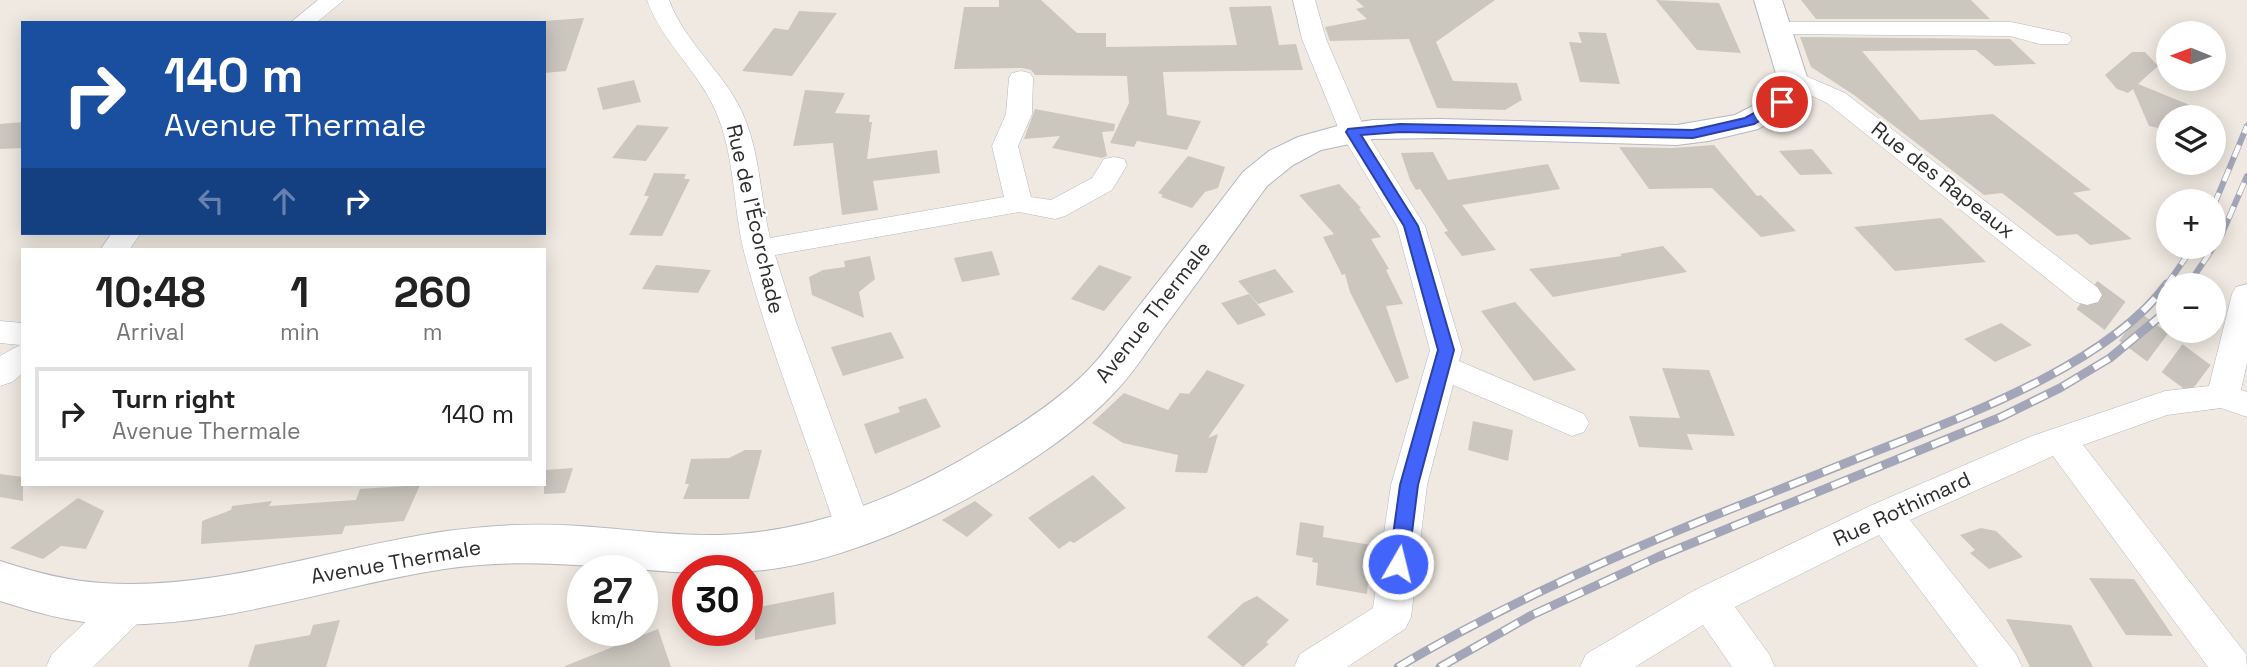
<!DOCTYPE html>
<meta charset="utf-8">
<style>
body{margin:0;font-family:"Space Grotesk",sans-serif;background:#f2f2f2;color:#222;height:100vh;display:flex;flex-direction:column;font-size:26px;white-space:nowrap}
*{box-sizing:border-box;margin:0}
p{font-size:23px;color:#767676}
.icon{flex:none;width:38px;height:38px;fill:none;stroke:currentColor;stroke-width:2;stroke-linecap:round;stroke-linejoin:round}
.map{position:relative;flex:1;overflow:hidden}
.sheet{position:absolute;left:21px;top:248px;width:525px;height:238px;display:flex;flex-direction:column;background:#fff;border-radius:0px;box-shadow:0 4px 18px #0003}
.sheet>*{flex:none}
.hud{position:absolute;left:21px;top:21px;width:525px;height:214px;border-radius:0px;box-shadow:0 4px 18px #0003;background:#1a4fa0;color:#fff;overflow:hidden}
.needle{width:46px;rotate:271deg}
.buttons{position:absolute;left:2156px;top:21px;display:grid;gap:14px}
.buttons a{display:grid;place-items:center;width:70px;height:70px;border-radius:50%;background:#fff;box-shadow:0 4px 18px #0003;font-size:35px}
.speed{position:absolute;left:567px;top:555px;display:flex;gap:14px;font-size:35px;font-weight:700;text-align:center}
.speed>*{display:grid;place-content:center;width:91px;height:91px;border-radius:50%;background:#fff;box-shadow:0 4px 18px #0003;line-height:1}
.speed small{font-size:18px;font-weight:400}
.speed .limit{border:10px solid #d22;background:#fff;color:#111}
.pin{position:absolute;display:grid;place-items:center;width:60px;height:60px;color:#fff;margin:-30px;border:4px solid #fff;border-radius:50%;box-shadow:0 2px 7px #0007}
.me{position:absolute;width:77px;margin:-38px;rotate:8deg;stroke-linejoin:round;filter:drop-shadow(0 0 5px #0008)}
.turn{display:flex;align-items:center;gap:24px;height:147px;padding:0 28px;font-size:32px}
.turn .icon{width:91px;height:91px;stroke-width:2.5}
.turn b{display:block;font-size:49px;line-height:60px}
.lanes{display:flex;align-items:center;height:66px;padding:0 28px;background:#0003;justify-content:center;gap:35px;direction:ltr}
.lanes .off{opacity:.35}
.eta{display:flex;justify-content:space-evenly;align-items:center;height:119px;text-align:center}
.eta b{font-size:42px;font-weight:600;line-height:49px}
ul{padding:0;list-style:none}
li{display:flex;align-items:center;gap:21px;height:94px;margin:0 14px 10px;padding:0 14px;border:4px solid #e0e0e0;border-radius:0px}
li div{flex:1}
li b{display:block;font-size:26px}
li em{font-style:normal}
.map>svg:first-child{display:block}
.building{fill:#cbc7bf}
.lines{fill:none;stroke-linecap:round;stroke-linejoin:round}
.street-tunnel{stroke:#c8c4bd;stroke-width:35;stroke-dasharray:35 18;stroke-linecap:butt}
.street-casing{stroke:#b4b7c1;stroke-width:1}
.secondary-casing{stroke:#b4b7c1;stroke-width:2}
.street{fill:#fff;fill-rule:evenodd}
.secondary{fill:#fff;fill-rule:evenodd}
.rail-far1-casing{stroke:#a3a6b8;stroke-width:6}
.rail-casing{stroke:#a3a6b8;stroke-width:9}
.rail-far1{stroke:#fff;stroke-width:4.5;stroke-dasharray:13;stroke-linecap:butt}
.rail{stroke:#fff;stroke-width:6;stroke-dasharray:18;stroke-linecap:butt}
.route{fill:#4264fb;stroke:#2b41a3;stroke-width:2}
.labels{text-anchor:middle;stroke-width:5;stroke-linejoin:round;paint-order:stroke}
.street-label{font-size:21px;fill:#2e2e2e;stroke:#fff}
</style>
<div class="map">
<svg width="2247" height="667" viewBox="0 0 2247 667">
<rect width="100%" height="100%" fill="#efe9e1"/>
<g class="building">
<polygon points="999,0 1041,0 1077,33 1106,33 1106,47 1237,45 1229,7 1271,6 1279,45 1296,44 1303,70 1163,72 1167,115 1201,121 1187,150 1137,141 1134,147 1110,143 1129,103 1127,76 1035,75 1031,70 1022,68 954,69 964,7 999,7"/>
<polygon points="1356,0 1495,0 1436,42 1453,81 1517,83 1522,100 1505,110 1437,108 1409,39 1330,41 1325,27 1367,19 1356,9 1364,7"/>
<polygon points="1656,0 1719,3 1741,53 1697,50"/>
<polygon points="1801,0 1971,0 1990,19 1816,19"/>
<polygon points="799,11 837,13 792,76 742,71 774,28 788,30"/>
<polygon points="584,18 566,71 544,73 544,21"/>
<polygon points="1578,32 1606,33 1620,84 1580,82 1569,42 1582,43"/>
<polygon points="1800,37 2010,39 2036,64 1995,66 1976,50 1862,51 1920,120 1993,114 2091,190 2073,193 2132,239 2090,245 2077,234 2057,236 2002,193 1984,195 1854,95 1811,67"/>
<polygon points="2132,52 2145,52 2158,66 2138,84 2219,117 2168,117 2168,130 2149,126 2133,89 2128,93 2117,89 2105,75"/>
<polygon points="634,80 641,102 603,110 597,88"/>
<polygon points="805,90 845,93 835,113 870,115 869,122 872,122 867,159 937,150 940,173 873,181 878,210 842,215 833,143 793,146"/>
<polygon points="1035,109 1115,124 1114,131 1102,132 1107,156 1102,158 1052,148 1060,136 1024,139"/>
<polygon points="23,122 23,148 0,149 0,124"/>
<polygon points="637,125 669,127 646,161 612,158"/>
<polygon points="1714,145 1757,196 1761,195 1796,231 1761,237 1712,188 1649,189 1619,147 1672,148"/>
<polygon points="1812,149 1833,174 1800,175 1779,151"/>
<polygon points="1433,152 1448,180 1548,164 1560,189 1462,205 1496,250 1462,256 1444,232 1448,231 1420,189 1416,190 1410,180 1401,153"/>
<polygon points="1188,156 1225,167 1218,188 1205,192 1192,208 1161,197 1163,195 1158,193"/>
<polygon points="654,173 686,174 684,179 690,179 662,236 629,235 649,196 644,196"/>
<polygon points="1339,184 1361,208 1359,209 1381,237 1371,239 1389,269 1386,270 1403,304 1386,306 1409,378 1396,383 1350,292 1345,274 1342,275 1323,237 1334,234 1299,195"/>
<polygon points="1941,218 1986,262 1895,271 1854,227"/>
<polygon points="1663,246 1687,272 1553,297 1529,269 1622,256 1620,254"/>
<polygon points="992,251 1000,275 962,282 954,258"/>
<polygon points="870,256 875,279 859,292 864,318 812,295 809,277 823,270 845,267 844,261"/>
<polygon points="656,265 711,270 698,293 642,289"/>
<polygon points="1099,265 1132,277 1104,311 1071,299"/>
<polygon points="1275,269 1294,292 1258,304 1238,281"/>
<polygon points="1249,294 1266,315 1238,325 1221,303"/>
<polygon points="1515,302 1576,370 1534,381 1481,311"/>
<polygon points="2001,323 2032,345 1995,362 1964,339"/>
<polygon points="891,332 904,358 843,376 831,347"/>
<polygon points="1662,368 1709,370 1735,436 1687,434 1693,450 1639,447 1629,416 1680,418"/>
<polygon points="1207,370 1245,385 1208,438 1218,434 1207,473 1175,472 1178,455 1123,443 1092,423 1124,393 1168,410 1180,393 1189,394"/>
<polygon points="926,398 941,427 875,454 864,424 900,412 898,407"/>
<polygon points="1473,421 1513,430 1508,461 1468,450"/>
<polygon points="745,450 762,450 749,499 683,499 689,484 685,484 691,459 729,458"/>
<polygon points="573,468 565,493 544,494 544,470"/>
<polygon points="0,474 23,477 23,501 0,497"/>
<polygon points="1093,475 1126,508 1074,543 1070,541 1059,549 1028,518"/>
<polygon points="420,485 404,521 345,526 342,534 201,544 202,521 231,510 232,506 272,501 269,506 356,500 360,489"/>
<polygon points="78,498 104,511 86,549 61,546 43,559 10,548"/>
<polygon points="975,501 993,515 967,537 942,520"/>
<polygon points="1300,522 1324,526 1323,537 1371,545 1367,594 1316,585 1318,563 1312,562 1313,558 1296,555"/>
<polygon points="1981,528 1996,531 2023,557 1989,569 1970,553 1975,550 1960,535"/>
<polygon points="2089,578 2134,579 2173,636 2126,635"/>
<polygon points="834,592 836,624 755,640 754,608"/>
<polygon points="1257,596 1289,620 1266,642 1269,644 1243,667 1207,637 1243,603"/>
<polygon points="2006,619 2071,625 2093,667 2030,667"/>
<polygon points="340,620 326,667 248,667 255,645 310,635 313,625"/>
<polygon points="658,629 671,667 565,667 565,666"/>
</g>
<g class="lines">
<polyline class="street-tunnel" points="2087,295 2223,396"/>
<g class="street-casing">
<g id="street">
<polygon points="318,0 344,0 316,23 290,23"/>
<path d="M647 0H669C685 43 723 71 742 112 760 151 760 196 770 238L1004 197 992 146 1006 114 1009 78 1012 73 1021 71 1030 73 1033 78 1032 114 1018 146 1031 197 1051 200 1092 178 1104 159 1114 157 1124 159 1127 165 1112 190 1065 216 1055 219 1019 212 775 255 796 322 872 530 867 541 854 545 841 541 836 530C806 437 769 347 744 252 733 207 735 156 716 112 699 71 662 43 647 0Z"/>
<polygon points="1293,0 1315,0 1326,39 1366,132 1425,226 1462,350 1459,361 1584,414 1589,423 1584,432 1572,436 1453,385 1427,485 1411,617 1405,629 1347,667 1294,667 1300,654 1373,608 1391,485 1430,350 1397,226 1340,132 1302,39"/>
<polygon points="1776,22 2011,22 2068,34 2072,39 2068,44 2040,44 2010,36 1768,34 1764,29 1768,24"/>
<polygon points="1792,70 1845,93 2098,288 2102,295 2098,302 2087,305 2076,302 1827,103 1783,82 1780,77 1783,72"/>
<polygon points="112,233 141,233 129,250 100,250"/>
<polygon points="2247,284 2247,363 2241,390 2247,392 2247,417 2221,408 2167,415 2083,445 2246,654 2247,667 2208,667 2053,456 1910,520 2016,654 2022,667 1978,667 1879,535 1735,607 1769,654 1775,667 1732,667 1703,625 1635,667 1580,667 1586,654 1695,590 1872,505 2032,436 2165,391 2209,386 2232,294 2236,287"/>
<polygon points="0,321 23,323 23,373 12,382 0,386 0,356 20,345 0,343"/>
<polygon points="133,585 147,590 152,602 147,614 93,667 46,667 52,654 119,590"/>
</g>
</g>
<g class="secondary-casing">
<path id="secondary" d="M1754 0H1782L1807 77 1804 92 1789 111 1758 129 1708 141 1677 145 1440 138 1373 139 1321 150 1293 165 1267 186C1233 233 1200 279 1165 326 1148 349 1133 374 1113 394 1038 473 860 566 750 571 725 571 697 573 674 572 596 567 522 557 444 569 332 586 220 629 105 624 68 622 35 612 0 601V561C34 572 67 581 102 583 218 591 333 547 447 531 491 525 535 523 579 526 626 529 672 536 719 535 819 532 909 493 993 441 1026 421 1061 398 1088 370 1106 352 1120 330 1136 310 1172 264 1208 218 1243 172L1269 151 1298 137 1341 125 1373 120 1440 119 1677 125 1735 115 1768 98 1773 91 1777 77Z"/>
</g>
<use href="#street" class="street"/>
<use href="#secondary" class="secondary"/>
<g class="rail-far1-casing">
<g id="rail-far1">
<polyline points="2214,205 2247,126"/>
<polyline points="2188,285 2221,236 2247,176"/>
<polyline points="2166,286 2193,247"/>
</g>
</g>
<g class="rail-casing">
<g id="rail">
<path d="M1398 667C1496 609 1598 563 1703 520 1759 498 1815 475 1871 453 1962 417 2107 365 2167 284"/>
<polyline points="1440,667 1532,615 1658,557 2001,417 2060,388 2110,358 2168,310"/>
</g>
</g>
<use href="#rail-far1" class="rail-far1"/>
<use href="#rail" class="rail"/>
</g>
<polygon class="route" points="1782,98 1788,102 1786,105 1754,124 1693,138 1400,132 1361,135 1418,226 1454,350 1418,485 1408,564 1405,570 1398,572 1392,570 1389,564 1400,485 1438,350 1404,226 1346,132 1348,129 1400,124 1693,130 1745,118"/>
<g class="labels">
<g class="street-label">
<text transform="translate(1943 180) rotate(38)" y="7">Rue des Rapeaux</text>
<text transform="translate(755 219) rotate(77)" y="7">Rue de l'Écorchade</text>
<text transform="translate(1153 312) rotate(-52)" y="7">Avenue Thermale</text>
<text transform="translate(1902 509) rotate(-25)" y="7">Rue Rothimard</text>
<text transform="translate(396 562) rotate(-10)" y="7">Avenue Thermale</text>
</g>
</g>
</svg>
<div class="buttons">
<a><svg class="needle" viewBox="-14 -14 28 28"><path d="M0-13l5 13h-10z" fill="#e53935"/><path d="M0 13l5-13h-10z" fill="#767676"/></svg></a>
<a><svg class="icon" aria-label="layers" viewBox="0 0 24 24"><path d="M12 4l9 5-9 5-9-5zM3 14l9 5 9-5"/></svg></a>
<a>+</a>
<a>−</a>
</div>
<div class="speed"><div>27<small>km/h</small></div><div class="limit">30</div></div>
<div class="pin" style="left:1782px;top:102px;background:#d93025"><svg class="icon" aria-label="arrive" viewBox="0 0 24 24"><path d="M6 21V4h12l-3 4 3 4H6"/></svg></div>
<svg class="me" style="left:1398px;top:564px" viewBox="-20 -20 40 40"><circle r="17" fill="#4264fb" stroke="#fff" stroke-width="3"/><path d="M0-11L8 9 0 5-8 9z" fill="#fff"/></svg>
<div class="hud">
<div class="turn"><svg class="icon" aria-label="right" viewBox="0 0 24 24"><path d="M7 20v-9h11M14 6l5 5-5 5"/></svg><div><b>140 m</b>Avenue Thermale</div></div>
<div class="lanes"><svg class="icon off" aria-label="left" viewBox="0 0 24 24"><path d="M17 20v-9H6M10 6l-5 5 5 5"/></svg><svg class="icon off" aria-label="ahead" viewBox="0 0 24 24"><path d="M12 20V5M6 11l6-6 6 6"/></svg><svg class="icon" aria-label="right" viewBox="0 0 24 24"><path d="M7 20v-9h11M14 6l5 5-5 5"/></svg></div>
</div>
<section class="sheet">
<div class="eta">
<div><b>10:48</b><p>Arrival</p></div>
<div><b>1</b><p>min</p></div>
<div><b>260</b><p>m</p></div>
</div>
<ul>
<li><svg class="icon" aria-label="right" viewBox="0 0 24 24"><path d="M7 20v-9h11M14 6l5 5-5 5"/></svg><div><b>Turn right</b><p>Avenue Thermale</p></div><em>140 m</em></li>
</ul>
</section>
</div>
